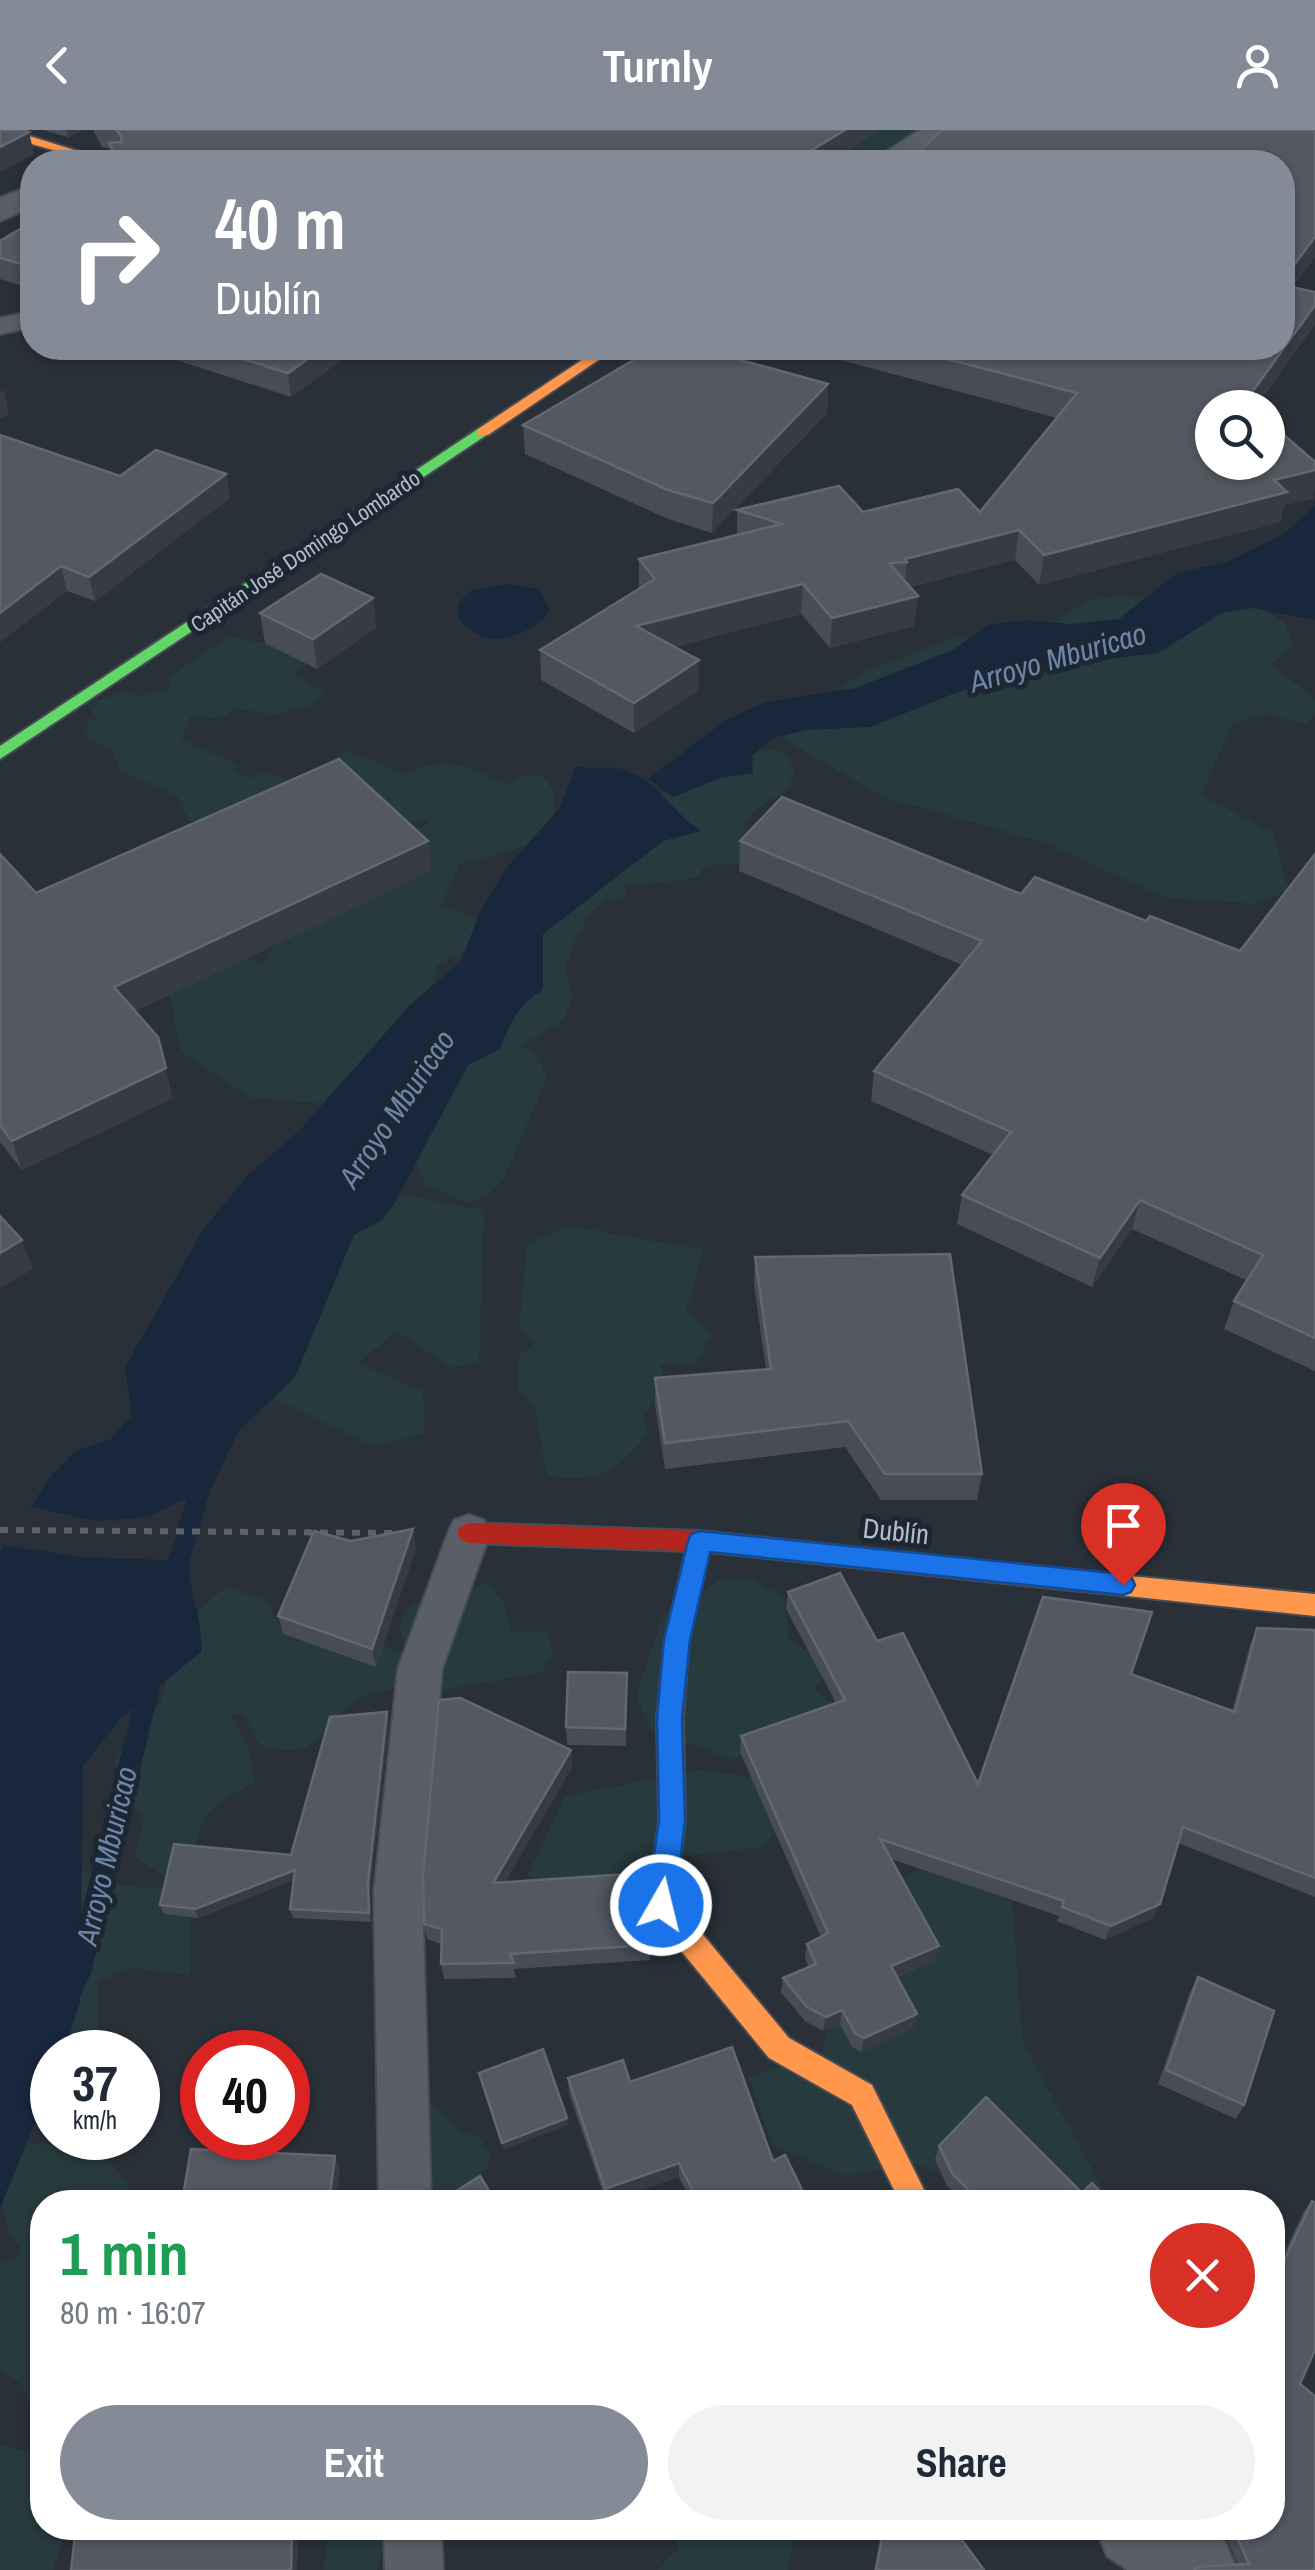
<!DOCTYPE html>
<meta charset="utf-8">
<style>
body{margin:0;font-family:"Archivo Narrow",sans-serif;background:#f2f2f3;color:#1f2937;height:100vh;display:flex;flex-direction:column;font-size:38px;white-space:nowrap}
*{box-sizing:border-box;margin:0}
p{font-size:32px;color:#747a83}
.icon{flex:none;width:55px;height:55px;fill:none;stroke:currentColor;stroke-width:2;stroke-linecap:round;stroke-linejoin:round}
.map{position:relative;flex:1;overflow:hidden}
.drawer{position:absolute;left:30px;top:2060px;width:1255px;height:350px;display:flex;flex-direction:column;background:#fff;border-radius:40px;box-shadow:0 2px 8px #0004}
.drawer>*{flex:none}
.banner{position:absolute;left:20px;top:20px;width:1275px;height:210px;border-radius:40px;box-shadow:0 2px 8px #0004;background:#848b96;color:#fff;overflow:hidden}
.buttons{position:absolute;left:1195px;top:260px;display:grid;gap:20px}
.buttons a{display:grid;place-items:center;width:90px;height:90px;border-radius:50%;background:#fff;box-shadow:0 2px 8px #0004;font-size:50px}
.speed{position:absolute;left:30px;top:1900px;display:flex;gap:20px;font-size:50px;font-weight:700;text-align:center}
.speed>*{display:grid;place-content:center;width:130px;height:130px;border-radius:50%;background:#fff;box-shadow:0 2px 8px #0004;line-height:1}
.speed small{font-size:25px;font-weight:400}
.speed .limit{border:15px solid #d22;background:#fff;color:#111}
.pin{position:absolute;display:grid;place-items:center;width:85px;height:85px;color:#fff;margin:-102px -42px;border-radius:50% 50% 50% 0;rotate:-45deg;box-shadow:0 0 10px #0007}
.pin .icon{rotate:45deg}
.me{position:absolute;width:110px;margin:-55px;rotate:8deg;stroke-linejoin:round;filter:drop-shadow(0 0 8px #0008)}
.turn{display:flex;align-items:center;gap:35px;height:210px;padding:0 30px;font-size:45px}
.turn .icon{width:130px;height:130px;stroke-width:2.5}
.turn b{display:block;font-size:70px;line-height:85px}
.round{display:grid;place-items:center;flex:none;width:105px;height:105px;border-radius:52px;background:#f2f2f3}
.headline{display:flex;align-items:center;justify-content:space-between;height:170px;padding:0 30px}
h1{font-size:60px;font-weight:700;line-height:75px;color:#1e9e55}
.cta{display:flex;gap:20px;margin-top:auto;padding:20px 30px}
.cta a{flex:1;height:115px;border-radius:60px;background:#848b96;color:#fff;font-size:40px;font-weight:700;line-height:115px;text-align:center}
.cta a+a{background:#f2f2f3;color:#1f2937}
header{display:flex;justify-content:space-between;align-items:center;height:130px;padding:0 30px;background:#848b96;color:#fff;font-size:45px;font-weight:700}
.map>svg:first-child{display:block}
.green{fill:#273a3e}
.water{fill:#19273c}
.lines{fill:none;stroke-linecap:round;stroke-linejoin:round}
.stream{fill:#19273c;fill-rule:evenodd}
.lane-casing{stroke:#484c55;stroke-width:4}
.street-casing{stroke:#484c55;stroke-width:4}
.fast-casing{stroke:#484c55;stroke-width:4}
.slow-casing{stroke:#484c55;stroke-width:4}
.jam-casing{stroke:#484c55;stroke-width:4}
.path{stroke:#5c6268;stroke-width:6;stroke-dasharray:8 8;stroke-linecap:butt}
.lane{fill:#5a5e66;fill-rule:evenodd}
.street{fill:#5a5e66;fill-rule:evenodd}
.fast{fill:#63d668;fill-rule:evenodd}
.slow{fill:#ff974d;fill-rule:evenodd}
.jam{fill:#b3261e;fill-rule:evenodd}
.wall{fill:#474c55}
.shaded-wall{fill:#373c44}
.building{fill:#535861;stroke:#626872;stroke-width:2.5}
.route{fill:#1a73e8;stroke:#114b97;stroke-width:2.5}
.labels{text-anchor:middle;stroke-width:10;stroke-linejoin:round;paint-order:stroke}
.far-street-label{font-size:22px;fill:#b4bcc9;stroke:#1d2633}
.street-label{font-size:28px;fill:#b4bcc9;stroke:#1d2633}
.water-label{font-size:30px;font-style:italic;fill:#6d86a8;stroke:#1d2633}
</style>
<header><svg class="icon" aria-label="back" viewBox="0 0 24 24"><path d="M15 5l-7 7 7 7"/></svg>Turnly<svg class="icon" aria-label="person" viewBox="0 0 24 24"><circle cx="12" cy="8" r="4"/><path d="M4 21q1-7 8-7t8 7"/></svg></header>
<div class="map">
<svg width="1315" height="2440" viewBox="0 0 1315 2440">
<rect width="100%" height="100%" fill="#2a3038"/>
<g class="green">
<polygon points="863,0 928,0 886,30 865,23 850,32 831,31 828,24"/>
<polygon points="1230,459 1285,493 1293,517 1271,534 1315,569 1315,582 1307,594 1264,584 1232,594 1201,665 1274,703 1288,761 1255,774 1164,767 1046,713 884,667 787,611 773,591 807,579 862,543 959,506 999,512 1037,502 1088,471 1122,465 1161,473"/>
<polygon points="276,502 316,526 293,545 323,561 316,573 276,584 237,579 220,588 190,587 182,610 238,634 233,641 248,648 268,642 285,649 264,694 190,691 177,666 119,640 113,621 83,606 88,595 86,589 97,591 87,574 126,561 140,567 169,559 171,546 228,507 265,513"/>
<path d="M761 619 784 622 794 638C789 670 779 662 758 678 753 682 748 691 743 697L760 708 763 726 738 734 706 735 696 748 624 756 627 768 605 771 591 782 575 810 565 838 572 867 564 890 523 915 538 927 547 948 504 1048 489 1064 467 1073 427 1055 412 1027V951L658 665 702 648 724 629Z"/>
<path d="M347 620 403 644C445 626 471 636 509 656L522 646H542L554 661 555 683 530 715 460 734 441 775 476 789V817L438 834 419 901 339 975 249 967 182 922 167 857 237 822 263 836 280 803 406 703 428 694 426 689 405 694 326 643 323 635Z"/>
<polygon points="365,1058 484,1080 479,1231 452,1238 397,1201 358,1233 423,1262 424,1303 374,1317 275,1269 208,1277"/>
<path d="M569 1096 703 1120 686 1181 712 1204 694 1235H660L668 1255 643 1286 648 1305C615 1341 598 1355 547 1345L535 1276 518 1259 519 1225 536 1213 519 1197 527 1114Z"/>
<polygon points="720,1450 753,1450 784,1467 789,1510 829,1536 814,1560 834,1575 779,1616 727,1630 703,1618 652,1602 636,1566 662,1488"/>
<polygon points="488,1451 506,1477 511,1501 546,1502 554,1522 542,1542 438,1561 410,1527 399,1499 406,1479 427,1466 440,1477"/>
<path d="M226 1457 266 1471 285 1506 299 1511 342 1499 409 1526 405 1551C388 1565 376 1559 361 1568 316 1594 323 1636 260 1615L242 1582 231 1585 248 1617 255 1652C216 1675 198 1677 195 1727L169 1749 135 1727 144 1685 122 1668 114 1631 129 1605 161 1572 180 1496Z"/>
<polygon points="699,1640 790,1652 798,1665 765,1716 641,1732 605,1783 586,1782 527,1745 566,1666"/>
<polygon points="939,1724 1010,1742 1022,1911 1110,2072 1007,2072 914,2033 846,2046 773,2015 749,1947 822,1922 864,1775"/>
<polygon points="69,1734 116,1755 182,1761 208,1767 214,1784 190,1789 190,1845 131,1838 98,1851 99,1906 127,1922 52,1922 52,1980 0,1984"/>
<polygon points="426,1967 459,2000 480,2007 492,2029 471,2058 422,2065"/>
<path d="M48 2013C85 2021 113 2024 131 2060L126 2072H42V2292L36 2287 21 2253 0 2239V2134L20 2124V2117C0 2093 0 2063 0 2028L16 2017Z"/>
<polygon points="0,2315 42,2325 42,2398 67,2398 53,2440 0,2440"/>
<polygon points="336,2398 391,2398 377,2440 323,2440 329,2403"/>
<polygon points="670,2398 795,2398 788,2440 658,2440 679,2418"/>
</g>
<g class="water">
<polygon points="1315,376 1315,490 1252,478 1222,483 1158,523 1033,538 958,562 870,597 806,600 773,608 752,626 753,643 720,648 673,667 648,649 726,590 765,572 856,558 955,519 988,495 1026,490 1071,494 1119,489 1177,443 1227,432 1282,405"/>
<path d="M508 454 539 459 550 481C535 500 506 515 481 506 474 504 466 495 460 491L457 474 472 460Z"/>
<path d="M576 636C590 640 603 636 617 638 656 646 671 682 701 701L663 711 543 804V860C519 874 510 892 500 919L468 935 394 1074 382 1090 354 1105 295 1247 238 1302 213 1355 148 1387 95 1391 31 1377 49 1348 77 1320 111 1309 132 1285 125 1237 203 1100 247 1046 301 999 409 876 461 831 480 782 506 738 560 678Z"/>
<path d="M4 1415 80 1427 188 1431C190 1468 203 1485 201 1522L121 1588 83 1636 80 1872 64 1922H52V1952L0 2078V1422Z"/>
</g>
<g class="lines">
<g class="stream">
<polygon points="207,1328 214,1331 217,1337 182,1457 179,1464 171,1466 163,1464 160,1457 197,1337 200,1331"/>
<polygon points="152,1534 160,1537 163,1544 91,1843 80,1867 71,1871 62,1867 59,1859 67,1841 141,1544 144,1537"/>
</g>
<g class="lane-casing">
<g id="lane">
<polygon points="32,182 32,197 0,204 0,188"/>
<polygon points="469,1385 484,1390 490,1403 442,1539 422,1762 431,2072 379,2072 374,1762 398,1539 448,1403 454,1390"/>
<polygon points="384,2398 441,2398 443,2440 385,2440"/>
</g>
</g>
<g class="street-casing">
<g id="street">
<polygon points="920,0 956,0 912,32 877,32 881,25"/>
<polygon points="32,55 32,77 0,91 0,68"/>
<polygon points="1096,2398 1203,2398 1225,2412 1237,2440 1128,2440 1107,2426"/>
</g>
</g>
<g class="fast-casing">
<polygon id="fast" points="478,299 491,302 0,629 0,616"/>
</g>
<g class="slow-casing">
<g id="slow">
<polygon points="0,0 10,0 113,32 95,32 0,5"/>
<polygon points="600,218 616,218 488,305 478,305 478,299"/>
<polygon points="1109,1444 1315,1464 1315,1486 1109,1464 1100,1461 1097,1454 1100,1447"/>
<path d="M664 1741 673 1745 677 1754 675 1771 789 1908 872 1955 930 2072H900L852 1975 769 1928 651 1784C646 1771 649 1758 655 1745Z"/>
</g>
</g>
<g class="jam-casing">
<polygon id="jam" points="469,1393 700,1401 1109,1444 1118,1447 1121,1454 1118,1461 1109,1464 709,1422 689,1510 683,1587 685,1690 677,1754 673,1763 664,1767 655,1763 651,1754 659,1690 657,1587 665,1510 686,1421 469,1413 461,1410 457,1403 461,1396"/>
</g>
<polyline class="path" points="0,1400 393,1403"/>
<use href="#lane" class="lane"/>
<use href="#street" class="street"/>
<use href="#fast" class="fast"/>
<use href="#slow" class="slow"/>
<use href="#jam" class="jam"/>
</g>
<g class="wall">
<polygon points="43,0 82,0 68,7"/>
<polygon points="93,0 880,0 828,32 112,32 110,19 102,17"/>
<polygon points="942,0 1315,0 1315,127 1292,157 1315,162 1315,194 1255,278 1212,278 1212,332 1268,332 1268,291 1315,332 1314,368 1284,375 1280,392 1039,455 1015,430 909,457 918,466 914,496 830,518 801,484 674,517 699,530 699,560 634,603 541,550 540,520 639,459 639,429 737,405 737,380 839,356 863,382 958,359 980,382 1057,288 822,225 822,218 1282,218 1282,32 908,32"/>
<polygon points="32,92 32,159 0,149 0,111"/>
<polygon points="139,218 358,218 291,267"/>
<polygon points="828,254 827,283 712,403 668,389 525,324 523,295"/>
<polygon points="226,344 230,368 95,471 67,461 0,512 120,346"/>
<polygon points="373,468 376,498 317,539 265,513 260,483"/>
<polygon points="740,711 1021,764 1146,791 1240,821 1315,724 1315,1241 1224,1199 1234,1171 1246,1150 1132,1099 1092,1157 957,1094 962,1065 993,1025 871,971 874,941 962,835 739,741"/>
<polygon points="0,724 36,763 431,741 135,881 173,968 22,1040 0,1012"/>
<polygon points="755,1127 982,1344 977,1370 881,1370 845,1317 665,1339 655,1275 655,1248 766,1239 754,1155"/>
<polygon points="416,1418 376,1537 283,1504 278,1486"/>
<polygon points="788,1462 877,1511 978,1654 1131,1544 1232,1581 1250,1515 1257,1498 1315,1500 1315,1767 1178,1713 1153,1788 1105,1810 1057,1791 1059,1786 891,1729 935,1830 897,1847 917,1884 913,1898 861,1922 852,1917 840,1894 823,1901 805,1891 781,1862 783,1848 809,1837 805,1829 807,1814 821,1807 740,1622 741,1606 836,1573 786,1479"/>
<polygon points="627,1562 626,1616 567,1615 566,1597"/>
<polygon points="389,1591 370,1762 371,1792 293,1788 290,1779 293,1750 198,1788 164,1784 160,1775 291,1725"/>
<polygon points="571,1620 572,1637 505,1752 626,1764 649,1815 650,1830 514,1839 516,1848 444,1849 441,1834 441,1814 427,1809 424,1794"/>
<polygon points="1198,1847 1244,1975 1236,1989 1158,1954 1190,1862"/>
<polygon points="568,1948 630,1952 773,2031 808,2072 691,2072 679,2047 606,2072 569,1963"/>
<polygon points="939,2016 1082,2063 1110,2072 963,2072 947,2056 935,2030"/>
<polygon points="1312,2071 1300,2254 1315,2440 1192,2440 1195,2437 1238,2435 1227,2409 1204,2398 1272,2398 1272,2149 1304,2081"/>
<polygon points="882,2398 953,2398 984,2440 874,2440"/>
</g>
<g class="shaded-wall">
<polygon points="67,0 82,0 68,7"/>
<polygon points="845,0 880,0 828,32 792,32"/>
<polygon points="29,2 34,24 0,42 0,17"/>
<polygon points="1315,107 1315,127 1282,170 1282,151"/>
<polygon points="1315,175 1315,194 1255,278 1243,278 1245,272"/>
<polygon points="323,218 358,218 291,267 288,243"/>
<polygon points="828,254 827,283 712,403 713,373"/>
<polygon points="4,260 9,284 0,289 0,262"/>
<polygon points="1315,340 1314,368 1284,375 1280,392 1039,455 1044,425 1274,350"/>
<polygon points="226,344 230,368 95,471 89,447"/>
<polygon points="1019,400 1015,430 904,458 907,432 905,429"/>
<polygon points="61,436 67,461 0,512 0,483"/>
<polygon points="803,454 801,484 637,526 636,496"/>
<polygon points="918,466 914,496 830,518 832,488"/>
<polygon points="373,468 376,498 317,539 313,509"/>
<polygon points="699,530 699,560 634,603 634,573"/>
<polygon points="428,711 431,741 122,887 114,857"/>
<polygon points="158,907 173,968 22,1040 12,1011"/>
<polygon points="1140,1070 1132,1099 1092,1157 1100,1128"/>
<polygon points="22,1110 33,1139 0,1158 0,1123"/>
<polygon points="413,1399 416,1418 376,1537 372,1519"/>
<polygon points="387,1582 389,1591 370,1762 371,1792 369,1783 368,1753"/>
<polygon points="571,1620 572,1637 495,1769 493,1753"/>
<polygon points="295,1740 297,1749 198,1788 195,1779"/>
<polygon points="1160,1774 1153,1788 1105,1810 1111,1796"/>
<polygon points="939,1816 935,1830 888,1850 891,1836"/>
<polygon points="842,1880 840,1894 823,1901 826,1887"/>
<polygon points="917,1884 913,1898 861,1922 864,1908"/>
<polygon points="567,1988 568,1995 504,2020 502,2013"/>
<polygon points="335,2026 340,2039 336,2072 329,2072"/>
<polygon points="679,2033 679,2047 606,2072 605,2059"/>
<polygon points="292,2398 299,2398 297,2440 291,2440"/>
</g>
<g class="building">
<polygon points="0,0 22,0 29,2 0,17"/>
<polygon points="116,0 845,0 792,32 119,32 109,13 121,12 122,7"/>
<polygon points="942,0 1315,0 1315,107 1282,151 1282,32 908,32"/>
<polygon points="32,92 32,137 0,128 0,111"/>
<polygon points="1282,155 1315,162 1315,175 1245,272 1251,278 1212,278 1212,332 1268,332 1268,291 1315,332 1315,340 1274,350 1287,362 1044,425 1019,400 905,429 907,432 889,433 918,466 832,488 803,454 636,496 699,530 634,573 540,520 655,449 639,429 782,394 737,380 839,356 863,382 958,359 980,382 1077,263 905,218 1282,218"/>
<polygon points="208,218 323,218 288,243"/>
<polygon points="654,218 699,218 715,223 828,254 713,373 668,360 523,295"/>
<polygon points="0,305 120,346 156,320 226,344 89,447 61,436 0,483"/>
<polygon points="321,444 373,468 313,509 260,483"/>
<polygon points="339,629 428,711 114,857 158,907 166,938 12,1011 0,995 0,724 36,763"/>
<polygon points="782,667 1021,764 1035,747 1146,791 1150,786 1240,821 1315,724 1315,1208 1234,1171 1263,1125 1140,1070 1100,1128 962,1065 1011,1002 874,941 982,811 740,711"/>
<polygon points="0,1086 22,1110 0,1123"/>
<polygon points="950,1124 982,1344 885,1344 848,1291 665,1313 655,1248 771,1239 755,1127"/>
<polygon points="413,1399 372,1519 278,1486 314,1401 351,1411"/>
<polygon points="840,1443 877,1511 903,1503 978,1654 1043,1467 1152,1482 1131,1544 1235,1582 1257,1498 1315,1500 1315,1748 1183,1697 1160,1774 1111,1796 1062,1777 1064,1771 880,1709 939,1816 891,1836 917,1884 864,1908 855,1903 842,1880 826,1887 807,1877 783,1848 816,1834 807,1814 828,1803 741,1606 845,1570 788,1462"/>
<polygon points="568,1542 627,1543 625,1599 566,1597"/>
<polygon points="460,1568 571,1620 493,1753 626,1744 624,1761 648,1800 649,1815 510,1824 514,1833 441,1834 442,1799 424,1794 423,1746 439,1570"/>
<polygon points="387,1582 368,1753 369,1783 290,1779 295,1740 195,1779 160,1775 174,1714 291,1725 330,1587"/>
<polygon points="1198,1847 1274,1881 1244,1975 1166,1940"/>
<polygon points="732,1917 773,2031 785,2025 808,2072 698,2072 679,2033 605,2059 568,1948 623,1930 630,1952"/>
<polygon points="543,1919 567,1988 502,2013 479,1943"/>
<polygon points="986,1967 1082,2063 1092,2053 1110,2072 980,2072 952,2043 939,2016"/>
<polygon points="191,2019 335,2026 329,2072 182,2072"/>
<polygon points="480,2046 496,2072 439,2072"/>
<polygon points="1312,2071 1315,2073 1315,2220 1300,2254 1315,2266 1315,2440 1194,2440 1195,2437 1249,2434 1235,2402 1226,2398 1272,2398 1272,2157"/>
<polygon points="76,2398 292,2398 291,2440 71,2440"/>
<polygon points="884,2398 953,2398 984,2440 876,2440"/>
</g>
<polygon class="route" points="700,1401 1123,1444 1131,1447 1135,1455 1131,1462 1123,1465 710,1422 690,1510 682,1588 685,1690 675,1775 671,1784 661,1788 651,1784 647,1775 659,1690 657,1588 664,1510 688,1411 691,1404"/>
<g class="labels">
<g class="far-street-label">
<text transform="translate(305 421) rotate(-34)" y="8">Capitán José Domingo Lombardo</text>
</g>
<g class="street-label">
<text transform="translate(896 1401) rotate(6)" y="10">Dublín</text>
</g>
<g class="water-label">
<text transform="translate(1058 528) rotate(-16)" y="10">Arroyo Mburicao</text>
<text transform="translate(397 979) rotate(-56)" y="10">Arroyo Mburicao</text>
<text transform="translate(107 1726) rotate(-77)" y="10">Arroyo Mburicao</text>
</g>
</g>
</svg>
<div class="buttons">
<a><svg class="icon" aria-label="search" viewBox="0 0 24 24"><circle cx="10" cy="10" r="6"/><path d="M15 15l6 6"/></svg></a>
</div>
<div class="speed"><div>37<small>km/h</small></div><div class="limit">40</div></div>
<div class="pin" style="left:1123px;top:1455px;background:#d93025"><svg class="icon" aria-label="arrive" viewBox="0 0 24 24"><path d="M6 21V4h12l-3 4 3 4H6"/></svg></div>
<svg class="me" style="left:661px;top:1775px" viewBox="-20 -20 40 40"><circle r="17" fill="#1a73e8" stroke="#fff" stroke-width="3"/><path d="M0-11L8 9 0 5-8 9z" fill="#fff"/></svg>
<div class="banner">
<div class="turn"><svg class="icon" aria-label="right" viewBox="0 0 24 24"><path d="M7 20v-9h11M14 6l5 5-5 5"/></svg><div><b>40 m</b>Dublín</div></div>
</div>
<section class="drawer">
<div class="headline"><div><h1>1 min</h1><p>80 m · 16:07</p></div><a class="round" style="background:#d93025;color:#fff"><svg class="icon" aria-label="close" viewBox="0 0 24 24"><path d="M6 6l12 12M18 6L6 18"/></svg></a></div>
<div class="cta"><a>Exit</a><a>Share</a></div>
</section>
</div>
